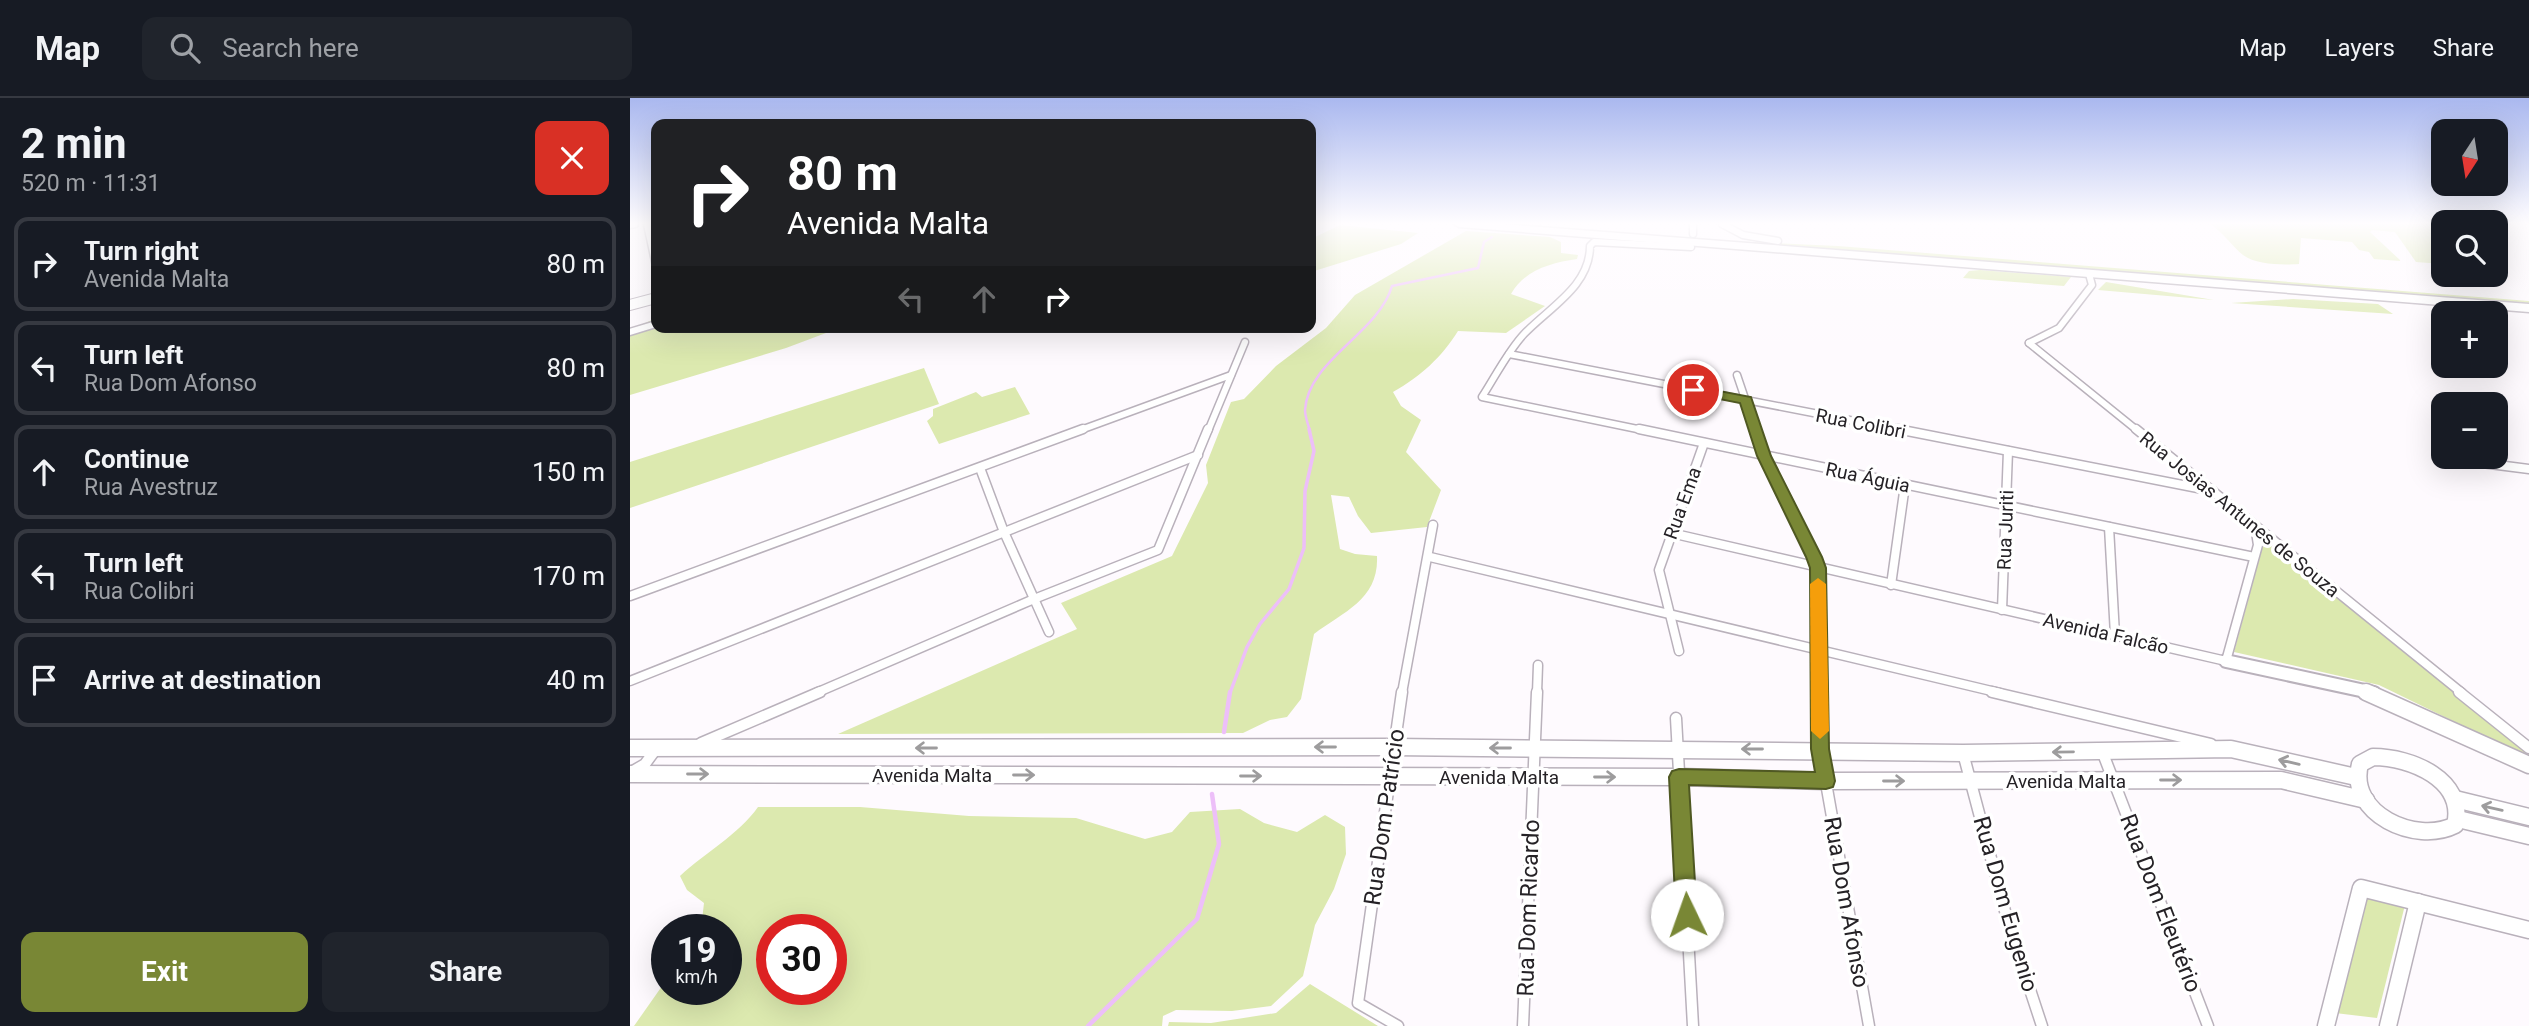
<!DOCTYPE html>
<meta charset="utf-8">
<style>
body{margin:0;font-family:Roboto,sans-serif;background:#20242c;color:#f1f3f6;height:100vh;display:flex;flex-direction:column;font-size:26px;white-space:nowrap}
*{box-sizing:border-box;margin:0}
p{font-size:23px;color:#9ea1a6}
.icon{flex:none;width:38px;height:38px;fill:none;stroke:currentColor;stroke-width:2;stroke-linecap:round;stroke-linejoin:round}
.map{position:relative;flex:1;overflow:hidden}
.sheet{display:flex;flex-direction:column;background:#171b24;width:630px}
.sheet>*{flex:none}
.top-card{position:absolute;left:21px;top:21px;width:665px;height:214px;border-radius:14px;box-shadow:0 7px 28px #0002;background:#202124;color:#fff;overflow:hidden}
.needle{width:46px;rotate:192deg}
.tools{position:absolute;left:1801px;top:21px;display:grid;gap:14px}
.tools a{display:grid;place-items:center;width:77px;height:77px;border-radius:14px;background:#171b24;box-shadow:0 7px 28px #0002;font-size:35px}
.speed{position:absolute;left:21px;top:816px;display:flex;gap:14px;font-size:35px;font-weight:700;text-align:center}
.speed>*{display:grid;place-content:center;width:91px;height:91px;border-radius:50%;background:#171b24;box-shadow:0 7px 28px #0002;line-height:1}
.speed small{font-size:18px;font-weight:400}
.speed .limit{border:10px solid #d22;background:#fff;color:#111}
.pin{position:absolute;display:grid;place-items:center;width:60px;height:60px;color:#fff;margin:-30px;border:4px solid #fff;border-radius:50%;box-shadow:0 2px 7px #0007}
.me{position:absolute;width:77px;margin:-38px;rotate:357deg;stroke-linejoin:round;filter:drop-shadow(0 0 5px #0008)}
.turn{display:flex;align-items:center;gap:24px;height:147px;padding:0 21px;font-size:32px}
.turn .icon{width:91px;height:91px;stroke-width:2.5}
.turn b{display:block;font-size:49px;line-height:60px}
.lanes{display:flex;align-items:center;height:66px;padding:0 21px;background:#0003;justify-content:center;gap:35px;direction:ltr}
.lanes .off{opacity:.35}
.round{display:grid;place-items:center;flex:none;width:74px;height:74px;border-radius:14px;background:#20242c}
.head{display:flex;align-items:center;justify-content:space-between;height:119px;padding:0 21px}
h1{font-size:42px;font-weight:700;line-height:52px}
.action{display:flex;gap:14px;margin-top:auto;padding:14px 21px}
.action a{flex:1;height:80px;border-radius:14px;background:#798735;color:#fff;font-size:28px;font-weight:700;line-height:80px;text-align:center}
.action a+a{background:#20242c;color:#f1f3f6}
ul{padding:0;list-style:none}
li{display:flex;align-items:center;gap:21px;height:94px;margin:0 14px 10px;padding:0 7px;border:4px solid #363941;border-radius:14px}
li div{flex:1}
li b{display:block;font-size:26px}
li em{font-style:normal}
header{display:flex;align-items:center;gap:42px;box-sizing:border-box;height:98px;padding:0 35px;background:#171b24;border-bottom:2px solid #363941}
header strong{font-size:33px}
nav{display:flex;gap:38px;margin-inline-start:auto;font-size:24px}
.search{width:490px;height:63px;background:#20242c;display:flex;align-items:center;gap:18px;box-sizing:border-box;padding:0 24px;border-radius:14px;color:#9ea1a6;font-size:26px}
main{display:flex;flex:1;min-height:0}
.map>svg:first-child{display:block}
.green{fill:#dce9af;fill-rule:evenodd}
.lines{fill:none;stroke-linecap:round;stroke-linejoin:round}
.stream-far2{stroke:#edbff9;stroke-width:2.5}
.stream-far1{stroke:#edbff9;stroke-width:3.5}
.stream{stroke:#edbff9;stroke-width:4.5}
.street-far2-casing{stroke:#b9b1bb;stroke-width:9}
.street-far1-casing{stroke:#b9b1bb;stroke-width:11}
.street-casing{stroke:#b9b1bb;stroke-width:13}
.secondary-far2-casing{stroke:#b9b1bb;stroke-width:12}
.secondary-far1-casing{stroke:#b9b1bb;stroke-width:16}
.secondary-casing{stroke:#b9b1bb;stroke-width:19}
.highway-casing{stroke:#b9b1bb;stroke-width:3}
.street-far2{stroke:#fff;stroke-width:6}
.street-far1{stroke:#fff;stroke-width:8}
.street{stroke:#fff;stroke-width:10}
.secondary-far2{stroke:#fff;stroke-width:10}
.secondary-far1{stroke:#fff;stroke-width:12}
.secondary{stroke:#fff;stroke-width:16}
.highway{fill:#fff;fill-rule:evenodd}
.oneway{stroke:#9d9c9d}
.route{fill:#798735;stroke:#4f5822;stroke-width:2}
.slow{fill:#f59e0b}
.labels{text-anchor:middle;stroke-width:7;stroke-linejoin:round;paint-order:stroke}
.street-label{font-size:19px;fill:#252226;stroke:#fff}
.near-street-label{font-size:23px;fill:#252226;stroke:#fff}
</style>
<header>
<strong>Map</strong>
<div class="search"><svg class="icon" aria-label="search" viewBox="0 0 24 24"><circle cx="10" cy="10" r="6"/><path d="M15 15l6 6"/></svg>Search here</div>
<nav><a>Map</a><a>Layers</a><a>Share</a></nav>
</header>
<main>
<section class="sheet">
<div class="head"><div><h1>2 min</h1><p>520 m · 11:31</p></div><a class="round" style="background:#d93025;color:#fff"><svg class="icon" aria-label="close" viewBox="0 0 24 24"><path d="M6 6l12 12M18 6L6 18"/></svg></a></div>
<ul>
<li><svg class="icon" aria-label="right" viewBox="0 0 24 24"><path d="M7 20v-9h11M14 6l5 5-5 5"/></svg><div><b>Turn right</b><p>Avenida Malta</p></div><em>80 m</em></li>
<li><svg class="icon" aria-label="left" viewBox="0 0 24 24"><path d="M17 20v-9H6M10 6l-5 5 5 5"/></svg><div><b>Turn left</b><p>Rua Dom Afonso</p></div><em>80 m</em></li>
<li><svg class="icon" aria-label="ahead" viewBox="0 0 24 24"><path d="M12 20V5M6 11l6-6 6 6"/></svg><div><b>Continue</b><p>Rua Avestruz</p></div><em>150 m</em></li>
<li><svg class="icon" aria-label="left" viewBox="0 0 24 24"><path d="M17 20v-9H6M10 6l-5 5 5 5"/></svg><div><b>Turn left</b><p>Rua Colibri</p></div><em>170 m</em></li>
<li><svg class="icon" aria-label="arrive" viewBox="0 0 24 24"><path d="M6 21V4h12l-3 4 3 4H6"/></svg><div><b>Arrive at destination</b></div><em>40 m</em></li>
</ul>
<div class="action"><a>Exit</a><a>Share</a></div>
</section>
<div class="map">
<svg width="1899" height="928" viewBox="0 0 1899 928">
<rect width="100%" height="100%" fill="#fefafe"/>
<g class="green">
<path d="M1580 126H1813V139L1806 141 1813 156V166L1786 164 1765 134 1742 132 1740 134 1771 163 1744 161 1739 154 1729 152 1722 144 1671 140 1669 166C1653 167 1626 167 1613 157 1601 147 1594 135 1580 126Z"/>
<polygon points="710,127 788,135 771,146 681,174 681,141"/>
<path d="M836 133 920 139 931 144V155L948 157 947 161C920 165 895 172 881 196L915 208 876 235 828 233C811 260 791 278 763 294L771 308 791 322 776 354 811 392 797 429 741 435 728 418 719 399 701 397 710 451 725 456 747 458C749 501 715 513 684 536L671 601 657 619 640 622 613 635 208 636 447 531 431 505 542 458 578 385 576 367 601 304 614 301 646 268 696 230 725 197Z"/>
<polygon points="1076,142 1208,148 1899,203 1899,207"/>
<polygon points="1350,172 1441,179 1434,188 1333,180 1339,173"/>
<polygon points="1476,184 1584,202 1468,192"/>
<polygon points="1663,201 1748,206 1763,216 1601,205"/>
<polygon points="26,220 26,229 212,229 156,250 0,297 0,232"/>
<polygon points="294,270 309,306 0,410 0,364"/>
<polygon points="385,289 400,316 309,346 297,323 303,318 303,311 346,294 352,299"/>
<polygon points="1632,437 1899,655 1899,660 1749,587 1604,554 1633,447"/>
<path d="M128 709H230L339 718 446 720 515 741 542 734 560 714 610 711 634 725 667 734 695 717 715 729 716 756 704 791 685 827 673 878 641 908 602 913 546 912 533 918 532 928H4L37 881V891H96V831H71L74 805 57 792 50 778C76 754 108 737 128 709ZM142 831H201V891H142Z"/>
<polygon points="1735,796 1775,807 1747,920 1705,915"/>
<polygon points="680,886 748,928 538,928 539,924 581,925 646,915"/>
</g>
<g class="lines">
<path class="stream-far2" d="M680 333C678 327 675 318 675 312 678 262 748 236 762 188L848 170 854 144 862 139"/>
<polyline class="stream-far1" points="600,595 617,549 630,526 659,491 674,450 675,393 684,353 679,331"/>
<g class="stream">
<polyline points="594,634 600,594"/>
<polyline points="458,928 567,821 589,746 582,696"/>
</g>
<g class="street-far2-casing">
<g id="street-far2">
<polyline points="17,126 26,168"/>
<polyline points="1063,126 1063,136"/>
<polyline points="1092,126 1113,137 1148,143"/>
<polyline points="0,127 5,126"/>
<polyline points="0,234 26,226"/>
<polyline points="1399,245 1508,333"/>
<polyline points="1399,245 1429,230 1462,187 1459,176"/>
<polyline points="879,256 1276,333"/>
<polyline points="1107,277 1126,333"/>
<polyline points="448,333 601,277"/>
<polyline points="578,333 615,244"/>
<path d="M1017 333 852 299C865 279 878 253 894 236 920 209 960 188 960 148L964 144 1061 149"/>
</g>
</g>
<g class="street-far1-casing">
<g id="street-far1">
<polyline points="1009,331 1624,459"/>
<polyline points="1125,331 1134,358 1188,470 1189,595"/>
<polyline points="1267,331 1583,393"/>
<polyline points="1506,331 1832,595"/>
<polyline points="1852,365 1899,371"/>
<polyline points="350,370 374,434 419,534"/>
<polyline points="1479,429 1485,537"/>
<polyline points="1041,435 1596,563 1628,447 1625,428"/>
<polyline points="800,459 1370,595"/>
<polyline points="1261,487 1275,387"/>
<polyline points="0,498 453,331"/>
<polyline points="1372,512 1378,353"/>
<polyline points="1049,553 1029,472 1074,345"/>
<polyline points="0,583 568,357"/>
<polyline points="186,595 404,501 528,452 578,331"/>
<polyline points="772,595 803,427"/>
<polyline points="907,595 908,567"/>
</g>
</g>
<g class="street-casing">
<g id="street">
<polyline points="1189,594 1190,651 1239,928"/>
<polyline points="1362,594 1581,646"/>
<polyline points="1829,594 1899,650"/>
<polyline points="1046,620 1063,928"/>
<polyline points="71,645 190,594"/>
<polyline points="1472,653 1578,928"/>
<polyline points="1333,655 1379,828 1412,928"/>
<polyline points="3,673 15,666 26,651"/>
<polyline points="768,928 728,905 772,594"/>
<polyline points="893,928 907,594"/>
</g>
</g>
<g class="secondary-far2-casing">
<polyline id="secondary-far2" points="0,207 26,200"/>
</g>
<g class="secondary-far1-casing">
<polyline id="secondary-far1" points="1596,563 1744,595"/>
</g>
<g class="secondary-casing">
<g id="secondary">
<polyline points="1736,594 1899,667"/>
<polyline points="0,650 763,649 1333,655 1601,651 1726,679"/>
<path d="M1743 659C1781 659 1836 682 1825 727 1786 747 1717 716 1730 666Z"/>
<polyline points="0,676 1049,679 1196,683 1651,682 1736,702"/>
<polyline points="1825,701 1899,719"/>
<polyline points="1828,721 1899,738"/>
<polyline points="1696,928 1731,790 1899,832"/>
<polyline points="1758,928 1788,804"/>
</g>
</g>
<g class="highway-casing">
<polygon id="highway" points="824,126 873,126 1899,206 1899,214 829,129"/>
</g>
<use href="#street-far2" class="street-far2"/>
<use href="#street-far1" class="street-far1"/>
<use href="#street" class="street"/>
<use href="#secondary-far2" class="secondary-far2"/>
<use href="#secondary-far1" class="secondary-far1"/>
<use href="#secondary" class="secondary"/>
<use href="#highway" class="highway"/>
</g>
<defs><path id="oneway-shaft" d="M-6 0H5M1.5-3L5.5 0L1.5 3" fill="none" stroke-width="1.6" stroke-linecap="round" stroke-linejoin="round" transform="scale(1.75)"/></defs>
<g class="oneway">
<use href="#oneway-shaft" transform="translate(695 649) rotate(180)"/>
<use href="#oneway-shaft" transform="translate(296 650) rotate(180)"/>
<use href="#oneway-shaft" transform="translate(870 650) rotate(-180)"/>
<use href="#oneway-shaft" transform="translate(1122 651) rotate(-180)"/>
<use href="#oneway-shaft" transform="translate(1433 654) rotate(179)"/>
<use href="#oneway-shaft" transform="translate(1659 664) rotate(-167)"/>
<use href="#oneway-shaft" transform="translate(68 676)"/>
<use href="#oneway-shaft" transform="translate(394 677)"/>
<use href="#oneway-shaft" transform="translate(621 678)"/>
<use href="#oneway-shaft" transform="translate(975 679)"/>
<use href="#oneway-shaft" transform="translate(1541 682)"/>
<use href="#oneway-shaft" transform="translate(1264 683)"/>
<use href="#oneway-shaft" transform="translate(1862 710) rotate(-167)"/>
</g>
<linearGradient id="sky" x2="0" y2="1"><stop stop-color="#aab8ef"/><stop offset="0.49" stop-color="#fffdff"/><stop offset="1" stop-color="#fffdff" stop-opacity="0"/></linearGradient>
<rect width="1899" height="256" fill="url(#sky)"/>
<polygon class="route" points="1063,288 1121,299 1141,358 1192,459 1196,470 1199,651 1205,683 1203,689 1196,691 1059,687 1067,817 1064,824 1057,827 1049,824 1046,817 1039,679 1042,673 1049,671 1185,674 1181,651 1180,470 1176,459 1127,358 1110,305 1059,295 1059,289"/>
<polygon class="slow" points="1188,480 1196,486 1199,633 1190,641 1181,633 1180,486"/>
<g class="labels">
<g class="street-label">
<text transform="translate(1231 325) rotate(11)" y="7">Rua Colibri</text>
<text transform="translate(1238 379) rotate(12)" y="7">Rua Águia</text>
<text transform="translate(1052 405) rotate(-70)" y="7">Rua Ema</text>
<text transform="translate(1610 416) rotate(39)" y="7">Rua Josias Antunes de Souza</text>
<text transform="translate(1375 432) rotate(-88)" y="7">Rua Juriti</text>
<text transform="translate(1476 535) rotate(13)" y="7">Avenida Falcão</text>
<text x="302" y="684">Avenida Malta</text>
<text x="869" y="686">Avenida Malta</text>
<text x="1436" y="690">Avenida Malta</text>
</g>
<g class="near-street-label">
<text transform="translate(754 719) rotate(-82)" y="8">Rua Dom Patrício</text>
<text transform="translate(1217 804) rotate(80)" y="8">Rua Dom Afonso</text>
<text transform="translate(1531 805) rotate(69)" y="8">Rua Dom Eleutério</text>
<text transform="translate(1376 806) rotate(74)" y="8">Rua Dom Eugenio</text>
<text transform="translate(898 810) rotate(-88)" y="8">Rua Dom Ricardo</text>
</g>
</g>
</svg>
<div class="tools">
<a><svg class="needle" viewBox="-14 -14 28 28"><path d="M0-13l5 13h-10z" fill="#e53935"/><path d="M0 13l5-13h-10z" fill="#9ea1a6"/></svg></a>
<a><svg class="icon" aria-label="search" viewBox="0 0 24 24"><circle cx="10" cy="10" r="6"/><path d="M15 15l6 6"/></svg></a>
<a>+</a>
<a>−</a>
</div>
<div class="speed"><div>19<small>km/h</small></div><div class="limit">30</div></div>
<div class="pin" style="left:1063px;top:292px;background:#d93025"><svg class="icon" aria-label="arrive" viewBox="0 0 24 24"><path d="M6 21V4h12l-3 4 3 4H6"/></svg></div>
<svg class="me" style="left:1057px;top:817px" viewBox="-20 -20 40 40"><circle r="19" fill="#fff"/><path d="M0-13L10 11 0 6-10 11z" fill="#798735"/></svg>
<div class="top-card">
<div class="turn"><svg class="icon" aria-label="right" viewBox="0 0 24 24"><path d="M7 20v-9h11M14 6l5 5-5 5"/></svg><div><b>80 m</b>Avenida Malta</div></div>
<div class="lanes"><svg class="icon off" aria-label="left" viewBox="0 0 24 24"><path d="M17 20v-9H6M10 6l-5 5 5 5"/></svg><svg class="icon off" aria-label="ahead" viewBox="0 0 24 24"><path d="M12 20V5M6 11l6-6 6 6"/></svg><svg class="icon" aria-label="right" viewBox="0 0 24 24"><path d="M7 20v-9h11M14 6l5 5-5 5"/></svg></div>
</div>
</div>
</main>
